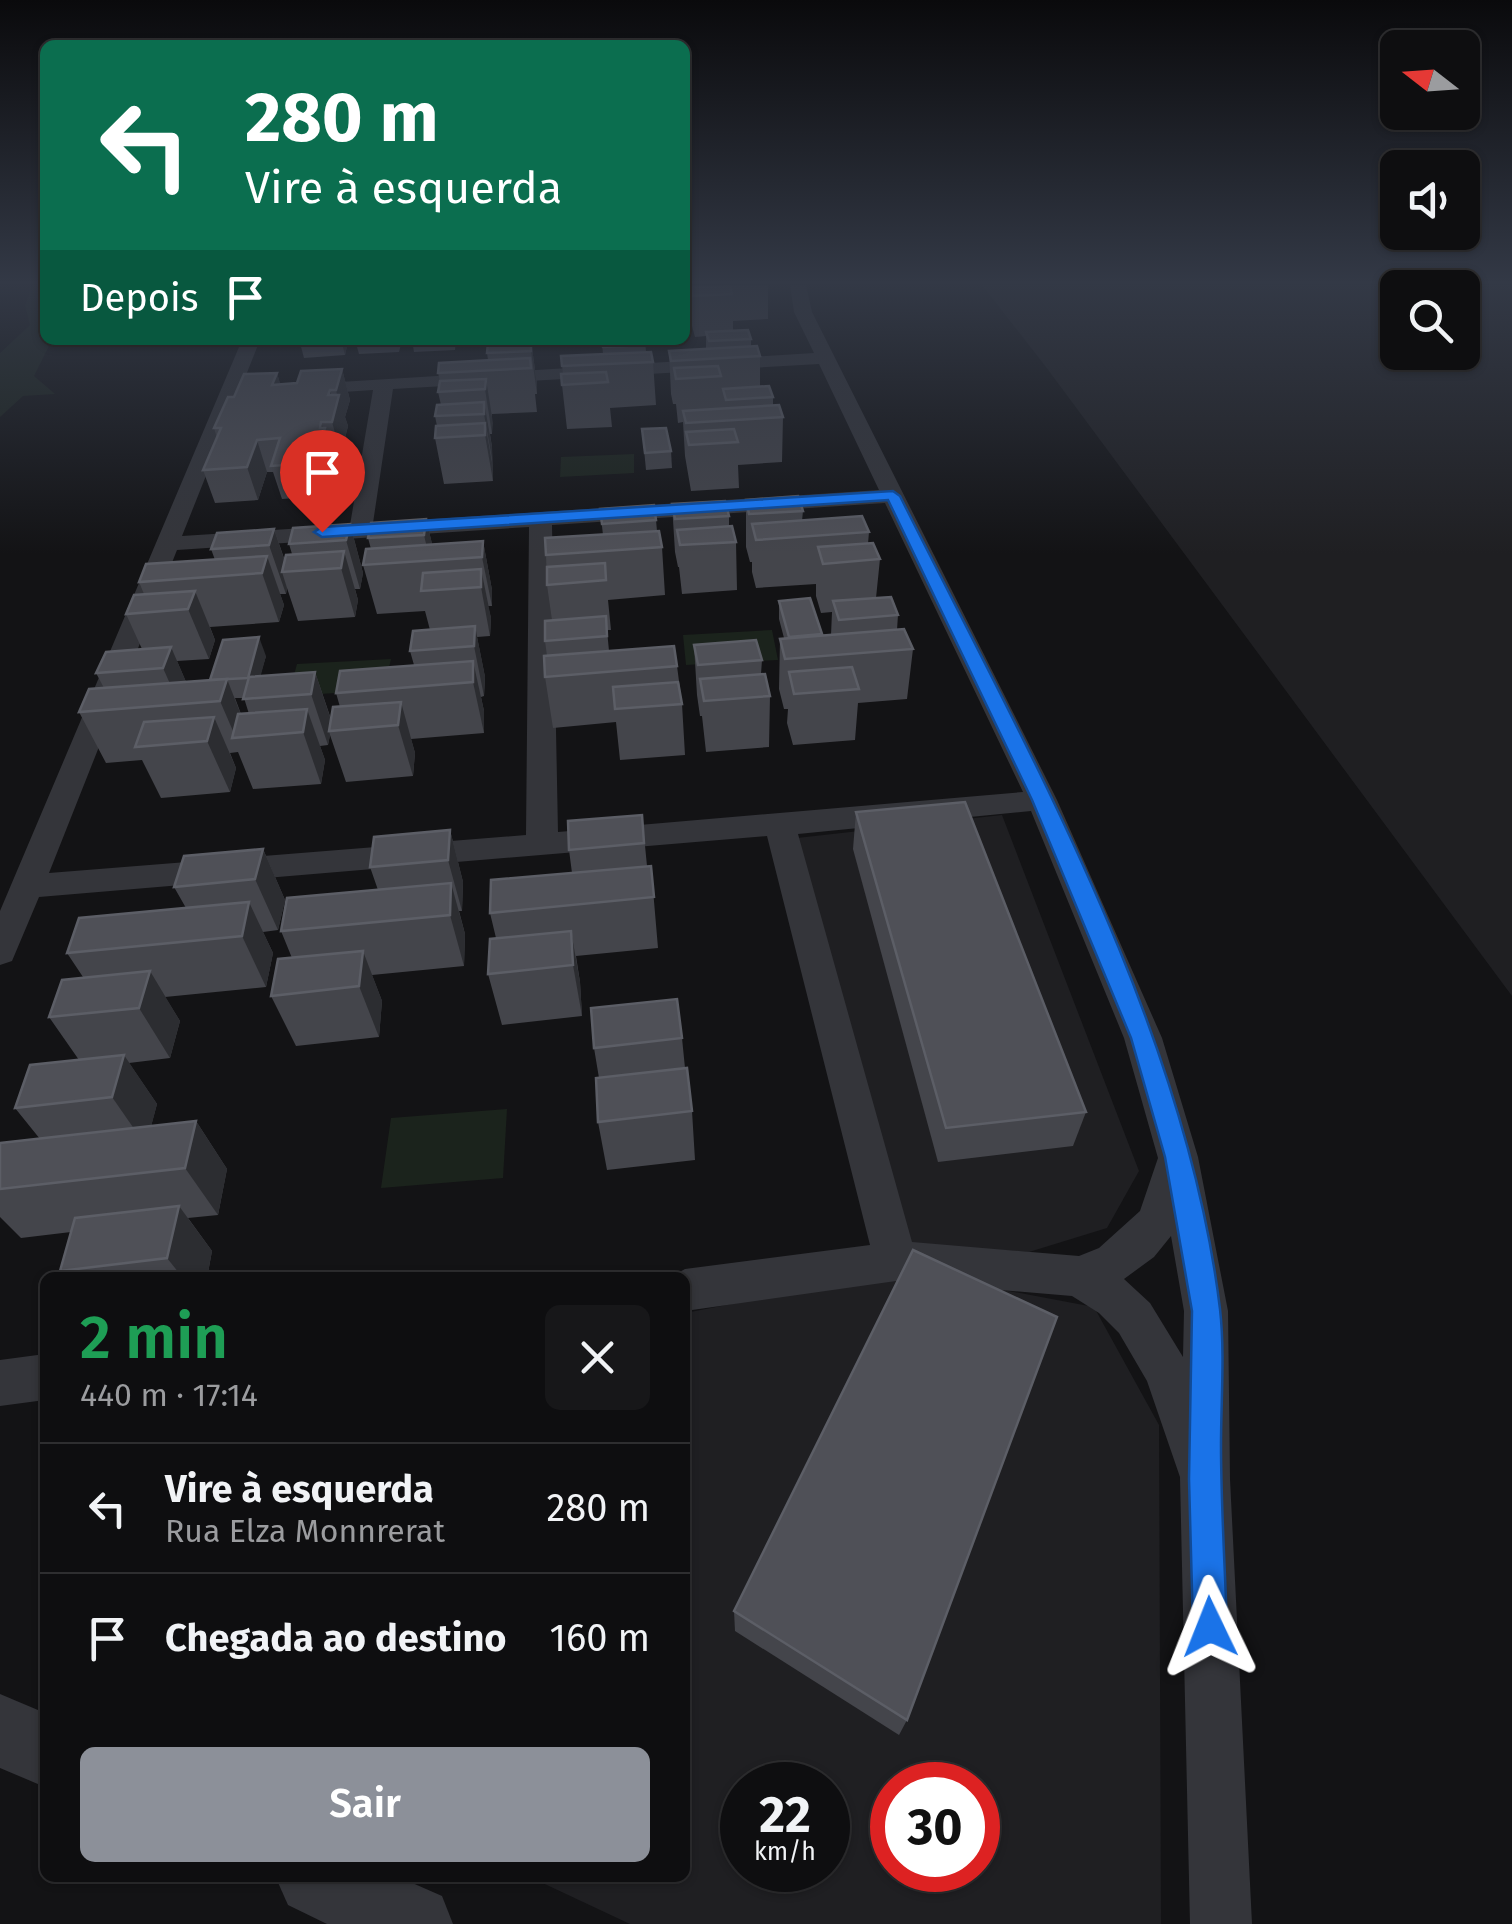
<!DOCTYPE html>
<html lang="pt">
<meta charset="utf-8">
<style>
body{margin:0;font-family:"Fira Sans",sans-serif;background:#171719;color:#f1f3f6;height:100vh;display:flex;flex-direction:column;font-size:38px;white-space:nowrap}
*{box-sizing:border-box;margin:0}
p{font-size:32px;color:#9b9c9f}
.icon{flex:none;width:55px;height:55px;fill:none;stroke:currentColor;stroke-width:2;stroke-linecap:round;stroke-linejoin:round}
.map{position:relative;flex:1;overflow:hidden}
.panel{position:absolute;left:40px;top:1272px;width:650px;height:610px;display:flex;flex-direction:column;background:#0e0e10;border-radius:15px;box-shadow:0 2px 8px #0004,0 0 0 2px #2e2e30}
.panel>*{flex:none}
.top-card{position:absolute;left:40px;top:40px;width:650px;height:305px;border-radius:15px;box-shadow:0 2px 8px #0004,0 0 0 2px #2e2e30;background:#0b6e4f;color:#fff;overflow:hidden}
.needle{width:65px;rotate:287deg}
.buttons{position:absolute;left:1380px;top:30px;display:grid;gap:20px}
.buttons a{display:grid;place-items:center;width:100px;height:100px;border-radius:15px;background:#0e0e10;box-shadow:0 2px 8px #0004,0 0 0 2px #2e2e30;font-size:50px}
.speed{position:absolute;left:720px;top:1762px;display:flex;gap:20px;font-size:50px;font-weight:700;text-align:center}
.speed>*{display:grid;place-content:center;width:130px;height:130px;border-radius:50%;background:#0e0e10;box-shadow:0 2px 8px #0004,0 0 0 2px #2e2e30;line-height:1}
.speed small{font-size:25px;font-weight:400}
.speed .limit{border:15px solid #d22;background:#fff;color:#111}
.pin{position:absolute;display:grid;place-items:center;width:85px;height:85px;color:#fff;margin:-102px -42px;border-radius:50% 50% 50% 0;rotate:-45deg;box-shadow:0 0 10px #0007}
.pin .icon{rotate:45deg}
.me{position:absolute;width:110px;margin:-55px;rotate:358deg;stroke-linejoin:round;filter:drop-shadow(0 0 8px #0008)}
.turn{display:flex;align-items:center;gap:35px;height:210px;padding:0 40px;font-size:45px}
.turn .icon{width:130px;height:130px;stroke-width:2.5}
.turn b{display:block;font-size:70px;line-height:85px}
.then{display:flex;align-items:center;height:95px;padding:0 40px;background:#0003;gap:20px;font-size:38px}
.round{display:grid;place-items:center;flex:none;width:105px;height:105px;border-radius:15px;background:#171719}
.head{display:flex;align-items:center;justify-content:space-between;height:170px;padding:0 40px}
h1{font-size:60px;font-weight:600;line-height:75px;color:#1e9e55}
.button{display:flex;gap:20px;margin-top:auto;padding:20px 40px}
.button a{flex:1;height:115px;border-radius:15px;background:#8c9099;color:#fff;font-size:40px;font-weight:600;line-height:115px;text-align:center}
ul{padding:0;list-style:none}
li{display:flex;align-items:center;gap:30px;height:130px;padding:0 40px;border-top:2px solid #2e2e30}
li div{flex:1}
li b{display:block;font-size:38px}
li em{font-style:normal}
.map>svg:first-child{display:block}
.built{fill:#1f1f22;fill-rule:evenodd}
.green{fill:#1b231c}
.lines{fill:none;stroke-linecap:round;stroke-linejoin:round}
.minor{fill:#34353a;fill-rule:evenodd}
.tertiary{fill:#34353a;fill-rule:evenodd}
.wall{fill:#44454b;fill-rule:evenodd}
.shaded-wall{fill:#2c2d31}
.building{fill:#4f5057;stroke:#5c5e66;stroke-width:2.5}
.route{fill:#1a73e8;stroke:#114b97;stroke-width:2.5}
</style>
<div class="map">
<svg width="1512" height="1924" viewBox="0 0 1512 1924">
<rect width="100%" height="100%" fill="#131315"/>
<g class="built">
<path d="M982 285H1512V996L1046 367ZM1398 288H1462V352H1398Z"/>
<polygon points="1002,815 1139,1171 1107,1228 1029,1252 901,1243 797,838"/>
<path d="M903 1271 1094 1307 1159 1425 1161 1924H630L532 1878H685V1313ZM742 1785H828V1870H742ZM892 1785H978V1870H892Z"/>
</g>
<g class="green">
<polygon points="33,285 45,285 45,340 52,340 34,376 55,394 23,396 0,417 0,353 30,325 25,305"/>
<polygon points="634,454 634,473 560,477 561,457"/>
<polygon points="772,630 778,660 686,665 683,635"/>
<polygon points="391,659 384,690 288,696 297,664"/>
<polygon points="507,1109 503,1178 381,1188 391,1118"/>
</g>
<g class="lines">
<g class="minor">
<path d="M790 285H806L812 312 1057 800 1162 1038 1198 1157 1228 1311 1230 1479 1252 1924H1190L1180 1477 1147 1381 1119 1333 1099 1313 1072 1296 896 1281 685 1311V1278H669L685 1269 870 1245 767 836 39 897 12 961 0 965V911L242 340H260L182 536 350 525 373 390 298 395 288 389 291 385 814 353 794 312ZM819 364 879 490 373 523 393 389ZM885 503 1023 792 558 832 552 525ZM529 527 526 835 49 873 177 550ZM1031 811 1124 1038 1158 1158 1140 1211 1099 1248 1079 1256 912 1242 798 834ZM1171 1236 1184 1311 1183 1357 1150 1303 1124 1279 1154 1257Z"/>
<polygon points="45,1354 45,1400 0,1406 0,1360"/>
</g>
<g class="tertiary">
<polygon points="0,1694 45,1713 45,1787 0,1768"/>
<polygon points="276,1878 401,1878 442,1896 453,1924 327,1924 288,1905"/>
</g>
</g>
<g class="wall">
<polygon points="688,285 768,285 768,319 733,321 733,331 751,339 751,347 760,356 760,386 773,397 773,406 783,417 782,462 738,465 739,488 691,491 685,456 683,422 678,423 676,404 673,404 671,394 669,351 706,349 706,336 695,337 689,315"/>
<polygon points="265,340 349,340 346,341 347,346 345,355 304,358 300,343 267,345"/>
<polygon points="355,340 400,340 401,344 399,352 359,354"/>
<polygon points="412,340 456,340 455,350 414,352"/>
<polygon points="588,340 645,340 646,352 653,362 656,405 610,408 612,427 567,429 562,385 563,374 561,356 603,354 602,342 588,342"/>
<polygon points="531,341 537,384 537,394 535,394 537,412 492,414 492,434 490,434 492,447 493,481 444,484 435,438 437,426 435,416 441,405 438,392 440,381 438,373 488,360 487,353"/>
<polygon points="342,369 350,400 345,417 348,426 341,454 333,454 334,460 324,496 282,499 273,472 267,472 258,500 215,503 203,470 217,438 214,428 234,397 277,373 280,384 297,383"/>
<polygon points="642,429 671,451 672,468 646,470"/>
<polygon points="746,500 803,511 802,521 869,532 868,544 880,559 876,598 898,615 897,630 913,649 907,699 858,703 855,740 793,745 787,723 788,709 784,709 779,689 780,639 784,638 779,619 779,601 822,635 831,635 832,612 821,613 816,596 816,584 756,588 752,572 752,562 750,562 746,547"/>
<polygon points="672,504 729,516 729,526 736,542 737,590 682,594 679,567 678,567 675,552"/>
<polygon points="600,509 656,520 657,531 662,547 665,595 608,600 611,630 607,630 609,651 677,666 682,704 685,755 620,760 616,722 553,728 545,677 547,656 545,641 552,620 547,585 546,555 603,535"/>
<path d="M426 519 432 544 483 541 492 590V606H488L491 618 490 636 477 637 485 677 484 696 481 697 484 711V733L411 739 415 753 413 776 346 782 330 735 328 745 320 746 325 760 321 784 253 789 238 752 230 753 236 768 230 792 161 798 142 760 106 763 79 712 104 688 96 673 142 649 126 614 144 594 139 582 215 560 211 549 274 529 285 561 292 554 289 544 350 524 363 573 360 589H355L358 600 355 617 298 621 287 588 286 594H280L284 605 279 622 210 627 215 640 209 659 177 661 186 682 210 680 266 656 260 676 315 672 331 719 340 707 336 693 414 665 410 651 430 630 425 611 377 614 363 565 371 549 368 538ZM235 698H244L249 714H241Z"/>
<polygon points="694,645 762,660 761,674 770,696 769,747 706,752 702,716 700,716 697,695"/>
<polygon points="856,812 1086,1112 1073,1146 938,1162 853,849"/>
<polygon points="642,815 647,866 651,866 658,948 576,956 580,982 582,1016 502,1025 488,974 496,938 490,913 572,873 569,850"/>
<polygon points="450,830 463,882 462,911 459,911 465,934 464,966 372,975 382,1001 379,1037 296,1046 271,996 292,958 281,931 378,890 370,867"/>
<polygon points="263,849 285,900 278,930 263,932 273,953 266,987 165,997 180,1021 170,1058 129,1063 157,1104 151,1126 196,1121 227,1169 218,1215 188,1218 212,1251 207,1278 67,1278 60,1271 71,1232 21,1238 0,1217 0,1143 40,1139 15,1108 79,1060 49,1017 83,977 67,953 186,908 174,887"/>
<polygon points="682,1038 685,1068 692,1111 695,1160 607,1170 598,1122 599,1078 594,1048"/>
<polygon points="734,1611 907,1720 899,1735 735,1631"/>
</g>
<g class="shaded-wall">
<polygon points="341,340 345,340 347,346 345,355"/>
<polygon points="531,341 537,384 537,394 531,351"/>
<polygon points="342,369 350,400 345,417 348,426 341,454 332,422 328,395 330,390 335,410 338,399 336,390"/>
<polygon points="277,373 286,404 272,385"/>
<polygon points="486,379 493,423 492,434 485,389"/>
<polygon points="484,402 492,447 492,459 484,414"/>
<polygon points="321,422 324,432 325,428 334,460 324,496 315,463"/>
<polygon points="485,423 493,468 493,481 485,435"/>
<polygon points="257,440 267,472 258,500 247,467"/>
<polygon points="426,519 436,560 430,561 424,535"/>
<polygon points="350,524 363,573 360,589 346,540"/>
<polygon points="274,529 288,571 282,572 287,588 286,594 269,545"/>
<polygon points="483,541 492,590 492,606 482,557"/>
<polygon points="344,551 358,600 355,617 341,568"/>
<polygon points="267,556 284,605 279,622 262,573"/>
<polygon points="481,569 491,618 490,636 481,587"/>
<polygon points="195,591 215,640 209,659 188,609"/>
<polygon points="475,626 485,677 484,696 474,646"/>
<polygon points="259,637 266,656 255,697 248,678"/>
<polygon points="171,647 193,698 179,704 163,668"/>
<polygon points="473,661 484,711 484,733 473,682"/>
<polygon points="315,672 332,723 329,731 330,735 328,745 311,694"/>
<polygon points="227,679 247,730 236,738 220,701"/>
<polygon points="401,702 415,753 413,776 398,725"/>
<polygon points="307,709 325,760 321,784 303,732"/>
<polygon points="214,717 236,768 230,792 207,741"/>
<polygon points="450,830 463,882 462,911 448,860"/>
<polygon points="263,849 285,900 278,930 255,879"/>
<polygon points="451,883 465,934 464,966 450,915"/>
<polygon points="249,902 273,953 266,987 242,936"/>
<polygon points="571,931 580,982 582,1016 573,965"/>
<polygon points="363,951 382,1001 379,1037 359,986"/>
<polygon points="150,971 180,1021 170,1058 139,1008"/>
<polygon points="124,1055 157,1104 146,1146 112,1097"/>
<polygon points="196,1121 227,1169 218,1215 185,1168"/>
<polygon points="179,1206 212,1251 207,1278 183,1278 167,1258"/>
</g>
<g class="building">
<polygon points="730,286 732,294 693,296 691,288"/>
<polygon points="748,330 751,339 709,341 706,332"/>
<polygon points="602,340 645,340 646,345 603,347"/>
<polygon points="531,341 531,351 487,353 488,343"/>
<polygon points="757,346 760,356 671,361 669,351"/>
<polygon points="651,352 653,362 562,366 561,356"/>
<polygon points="530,358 531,368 438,373 439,363"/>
<polygon points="718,366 721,376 676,379 674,368"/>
<polygon points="342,369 336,390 330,390 328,395 339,395 332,422 321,422 320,428 325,428 315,463 271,466 280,438 257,440 247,467 203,470 221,428 214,428 228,397 234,397 244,374 277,373 272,385 297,383 301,371"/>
<polygon points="606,372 608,382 562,385 561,374"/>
<polygon points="486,379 485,389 438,392 440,381"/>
<polygon points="769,386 773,397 726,400 723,389"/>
<polygon points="484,402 484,414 435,416 437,405"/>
<polygon points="779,405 783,417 686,423 683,411"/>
<polygon points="485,423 485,435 435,438 436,426"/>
<polygon points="666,428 671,451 645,453 642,429"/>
<polygon points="734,429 738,442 689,445 686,432"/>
<polygon points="798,496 803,511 749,514 746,500"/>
<polygon points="725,501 729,516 675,519 672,504"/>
<polygon points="654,505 656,520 602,524 600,509"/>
<polygon points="862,516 869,532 756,540 752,524"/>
<polygon points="426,519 424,535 368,538 371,523"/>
<polygon points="350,524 346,540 289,544 293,528"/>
<polygon points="732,526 736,542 680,545 677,530"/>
<polygon points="274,529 269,545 211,549 217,533"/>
<polygon points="659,531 662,547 546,555 545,538"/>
<polygon points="483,541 482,557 363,565 366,549"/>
<polygon points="873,543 880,559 823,564 818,547"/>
<polygon points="344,551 341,568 282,572 286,555"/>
<polygon points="267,556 262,573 139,582 146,564"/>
<polygon points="605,563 606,580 547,585 547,567"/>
<polygon points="481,569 481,587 421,591 423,573"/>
<polygon points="195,591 188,609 126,614 134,595"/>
<polygon points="891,597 898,615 839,620 833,601"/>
<polygon points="810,598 822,634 789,637 779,601"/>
<polygon points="606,616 607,636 545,641 545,621"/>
<polygon points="475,626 474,646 410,651 413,631"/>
<polygon points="904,629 913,649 785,659 780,639"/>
<polygon points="259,637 248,678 210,680 223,640"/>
<polygon points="756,640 762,660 698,665 694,645"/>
<polygon points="674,646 677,666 545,677 544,656"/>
<polygon points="171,647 163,668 96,673 106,652"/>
<polygon points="473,661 473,682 336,693 340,671"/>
<polygon points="852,667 859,689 794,694 789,672"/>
<polygon points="315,672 311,694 243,699 249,677"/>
<polygon points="765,674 770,696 704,701 700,679"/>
<polygon points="227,679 220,701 79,712 89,689"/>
<polygon points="678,682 682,704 615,709 613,687"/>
<polygon points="401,702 398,725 329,731 333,707"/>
<polygon points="307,709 303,732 232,738 238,714"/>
<polygon points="214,717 207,741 135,747 144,722"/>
<polygon points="965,802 1086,1112 946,1128 856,812"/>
<polygon points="642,815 644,843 569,850 568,821"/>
<polygon points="450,830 448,860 370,867 374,837"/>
<polygon points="263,849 255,879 174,887 184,856"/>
<polygon points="651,866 654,897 490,913 491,880"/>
<polygon points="451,883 450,915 281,931 287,898"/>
<polygon points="249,902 242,936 67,953 79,918"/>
<polygon points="571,931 573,965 488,974 490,939"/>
<polygon points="363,951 359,986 271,996 278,959"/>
<polygon points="150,971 139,1008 49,1017 62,980"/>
<polygon points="677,999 682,1038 594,1048 591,1008"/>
<polygon points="124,1055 112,1097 15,1108 30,1065"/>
<polygon points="687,1068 692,1111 598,1122 596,1078"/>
<polygon points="196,1121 185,1168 0,1189 0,1143"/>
<polygon points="179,1206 167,1258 60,1271 75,1218"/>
<polygon points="913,1250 1057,1317 907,1720 734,1611"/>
</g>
<linearGradient id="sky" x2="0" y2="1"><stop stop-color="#0a0a0c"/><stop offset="0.51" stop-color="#333946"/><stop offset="1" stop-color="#333946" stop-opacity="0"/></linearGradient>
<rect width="1512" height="554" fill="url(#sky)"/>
<path class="route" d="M893 491 900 496C1026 748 1186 1026 1220 1309 1225 1353 1221 1401 1221 1445 1221 1506 1225 1566 1227 1627L1222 1639 1210 1644 1198 1639 1193 1627 1189 1479 1192 1311 1165 1157 1131 1038 1032 800 888 500 322 537 314 532 322 527Z"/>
</svg>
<div class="buttons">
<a><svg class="needle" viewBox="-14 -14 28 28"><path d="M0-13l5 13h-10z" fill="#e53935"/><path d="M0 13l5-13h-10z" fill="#9b9c9f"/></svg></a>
<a><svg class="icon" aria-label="sound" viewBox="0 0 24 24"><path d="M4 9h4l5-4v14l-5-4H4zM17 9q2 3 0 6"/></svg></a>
<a><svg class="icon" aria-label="search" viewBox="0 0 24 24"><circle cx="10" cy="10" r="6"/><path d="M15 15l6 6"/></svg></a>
</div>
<div class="speed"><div>22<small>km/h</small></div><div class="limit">30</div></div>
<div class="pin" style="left:322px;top:532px;background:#d93025"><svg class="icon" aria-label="arrive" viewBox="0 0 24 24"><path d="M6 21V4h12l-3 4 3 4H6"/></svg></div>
<svg class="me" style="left:1210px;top:1627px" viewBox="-20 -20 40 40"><path d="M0-17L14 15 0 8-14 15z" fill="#1a73e8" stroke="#fff" stroke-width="4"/></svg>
<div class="top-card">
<div class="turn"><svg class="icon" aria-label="left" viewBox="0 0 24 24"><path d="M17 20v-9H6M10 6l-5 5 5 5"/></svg><div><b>280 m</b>Vire à esquerda</div></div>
<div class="then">Depois<svg class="icon" aria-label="arrive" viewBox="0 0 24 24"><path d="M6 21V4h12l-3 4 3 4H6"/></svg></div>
</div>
<section class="panel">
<div class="head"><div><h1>2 min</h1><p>440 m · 17:14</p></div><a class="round"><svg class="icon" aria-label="close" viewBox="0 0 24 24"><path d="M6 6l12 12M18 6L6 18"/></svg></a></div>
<ul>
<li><svg class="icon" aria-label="left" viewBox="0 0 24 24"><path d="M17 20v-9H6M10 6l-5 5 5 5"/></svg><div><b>Vire à esquerda</b><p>Rua Elza Monnrerat</p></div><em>280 m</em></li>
<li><svg class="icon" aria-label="arrive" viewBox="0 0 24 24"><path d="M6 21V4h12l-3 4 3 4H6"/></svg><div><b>Chegada ao destino</b></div><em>160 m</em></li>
</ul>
<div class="button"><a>Sair</a></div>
</section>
</div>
